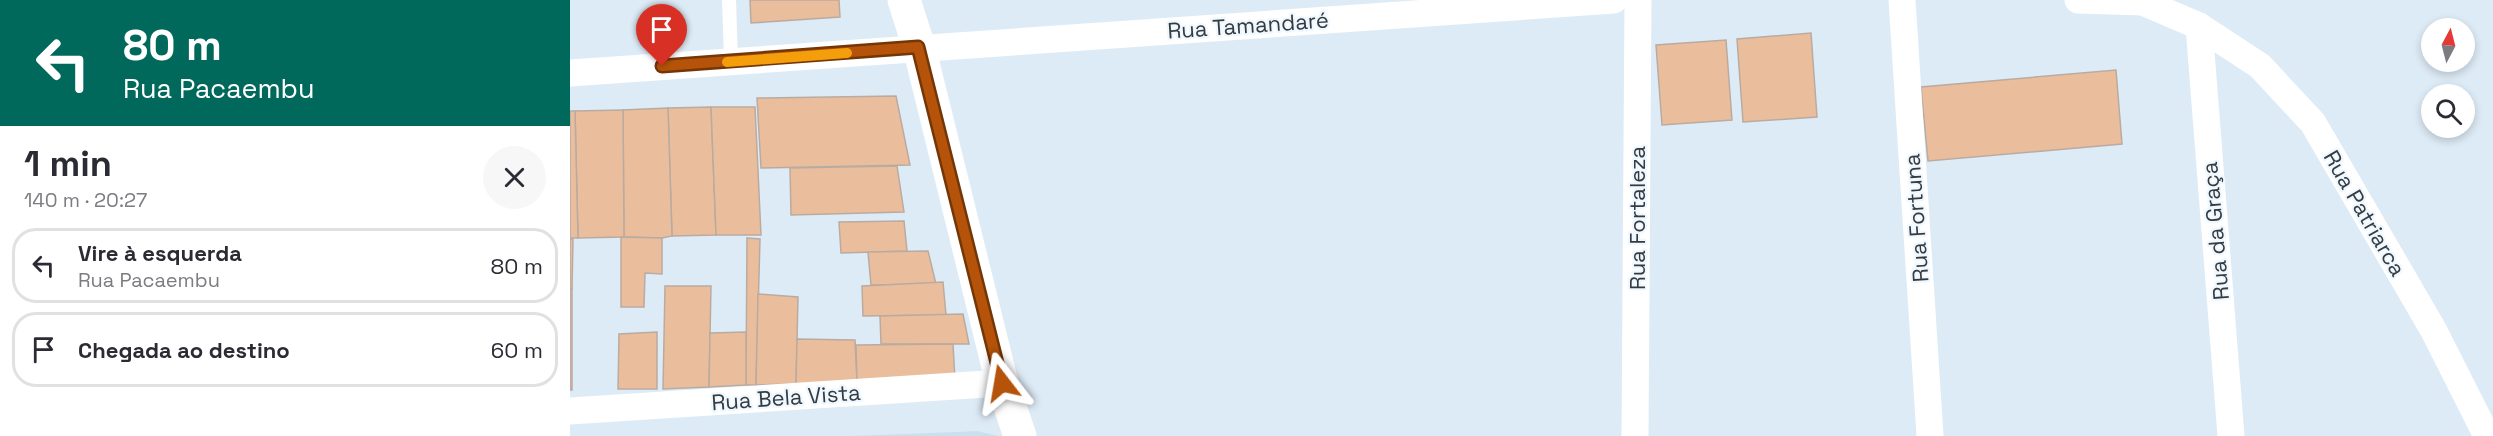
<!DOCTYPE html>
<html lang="pt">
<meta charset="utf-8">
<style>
body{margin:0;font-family:"Space Grotesk",sans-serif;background:#f7f7f7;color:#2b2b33;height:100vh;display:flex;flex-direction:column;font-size:22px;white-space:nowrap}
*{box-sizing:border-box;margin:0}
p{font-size:20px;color:#7c7c81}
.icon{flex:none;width:33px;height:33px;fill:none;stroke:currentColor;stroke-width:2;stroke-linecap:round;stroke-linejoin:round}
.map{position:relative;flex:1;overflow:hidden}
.sheet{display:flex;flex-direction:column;background:#fff;width:570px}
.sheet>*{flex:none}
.top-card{background:#00695c;color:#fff;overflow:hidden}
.needle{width:39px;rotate:7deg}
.buttons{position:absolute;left:1851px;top:18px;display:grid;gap:12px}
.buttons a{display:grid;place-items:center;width:54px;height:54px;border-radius:50%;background:#fff;box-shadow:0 3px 9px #0003;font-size:30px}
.pin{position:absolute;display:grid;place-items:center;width:51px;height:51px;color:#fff;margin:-62px -26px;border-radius:50% 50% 50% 0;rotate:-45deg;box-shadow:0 0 6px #0007}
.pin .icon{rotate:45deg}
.me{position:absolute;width:66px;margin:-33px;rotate:346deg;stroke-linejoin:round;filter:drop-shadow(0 0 4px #0008)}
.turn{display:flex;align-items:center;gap:21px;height:126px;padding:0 24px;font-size:27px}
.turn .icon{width:78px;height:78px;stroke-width:2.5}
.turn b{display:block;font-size:42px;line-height:51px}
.round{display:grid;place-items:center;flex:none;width:63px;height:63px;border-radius:32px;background:#f7f7f7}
.headline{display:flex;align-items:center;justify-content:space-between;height:102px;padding:0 24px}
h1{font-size:36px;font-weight:600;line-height:45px}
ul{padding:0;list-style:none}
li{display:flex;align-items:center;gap:18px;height:75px;margin:0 12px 9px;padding:0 12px;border:3px solid #e1e1e2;border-radius:24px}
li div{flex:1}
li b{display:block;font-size:22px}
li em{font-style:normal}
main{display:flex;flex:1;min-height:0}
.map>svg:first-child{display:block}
.built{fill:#cbe0ef}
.building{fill:#eabd9d;stroke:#baaba1;stroke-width:1.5}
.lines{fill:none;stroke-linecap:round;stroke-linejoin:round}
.lane{stroke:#fff;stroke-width:14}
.street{stroke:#fff;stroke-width:27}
.secondary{stroke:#fff;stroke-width:33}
.route-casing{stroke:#753606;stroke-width:15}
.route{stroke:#b45309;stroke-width:10}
.slow{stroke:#f59e0b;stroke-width:10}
.labels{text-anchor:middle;stroke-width:4.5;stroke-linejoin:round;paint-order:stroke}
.street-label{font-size:22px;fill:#353b40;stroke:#eff8fe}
</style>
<main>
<section class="sheet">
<div class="top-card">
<div class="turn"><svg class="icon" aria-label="left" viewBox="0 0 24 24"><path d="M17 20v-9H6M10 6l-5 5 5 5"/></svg><div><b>80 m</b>Rua Pacaembu</div></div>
</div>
<div class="headline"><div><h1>1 min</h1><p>140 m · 20:27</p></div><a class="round"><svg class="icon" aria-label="close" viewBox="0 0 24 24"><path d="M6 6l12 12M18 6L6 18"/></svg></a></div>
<ul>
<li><svg class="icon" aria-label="left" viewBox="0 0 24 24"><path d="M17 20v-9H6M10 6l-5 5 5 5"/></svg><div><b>Vire à esquerda</b><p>Rua Pacaembu</p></div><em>80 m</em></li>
<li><svg class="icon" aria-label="arrive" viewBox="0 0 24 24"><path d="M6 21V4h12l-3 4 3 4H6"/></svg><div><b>Chegada ao destino</b></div><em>60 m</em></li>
</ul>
</section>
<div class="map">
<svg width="1923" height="436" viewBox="0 0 1923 436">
<rect width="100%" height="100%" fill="#ddebf6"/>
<polygon class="built" points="407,431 428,436 280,436 386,432"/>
<g class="building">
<polygon points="180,0 269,0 270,17 181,23"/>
<polygon points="1241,33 1247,117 1173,122 1167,39"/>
<polygon points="1156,40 1162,120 1092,125 1086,45"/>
<polygon points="1546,70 1552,144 1358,161 1351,87"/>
<polygon points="326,96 340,165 191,168 187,98"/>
<polygon points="141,107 146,235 102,236 98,108"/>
<polygon points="141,107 185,107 191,235 146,235"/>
<polygon points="98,108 102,236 92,238 54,237 53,110"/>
<polygon points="53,110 54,237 8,238 5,111"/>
<polygon points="0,111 5,111 8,238 0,238"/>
<polygon points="327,166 334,212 221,215 220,168"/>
<polygon points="334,221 337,251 271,253 269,222"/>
<polygon points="51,237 92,238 92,274 75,273 74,307 51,307"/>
<polygon points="177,238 190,239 186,385 176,385"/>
<polygon points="0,239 3,239 2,289 0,289"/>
<polygon points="358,251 366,284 301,285 298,252"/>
<polygon points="373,282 376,315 293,316 292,286"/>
<polygon points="95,286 141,286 139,387 93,389"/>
<rect x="0" y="289" width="2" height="101"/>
<polygon points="188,294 228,297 226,384 186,385"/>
<polygon points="393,314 399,344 311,344 310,316"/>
<polygon points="87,332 87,389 48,389 49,334"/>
<polygon points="176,332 176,385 139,387 140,333"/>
<polygon points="227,339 285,340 287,382 226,384"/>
<polygon points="383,344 385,380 287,382 286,345"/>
</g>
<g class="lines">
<polyline class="lane" points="159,0 161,61"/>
<g class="street">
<polyline points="1332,0 1360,436"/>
<polyline points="1508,0 1573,2 1629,26 1690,66 1743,123 1864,331 1917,436"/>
<polyline points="1629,26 1661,436"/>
<polyline points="0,73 1044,0"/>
<polyline points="0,411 432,383"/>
<polyline points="1065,436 1068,0"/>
</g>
<polyline class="secondary" points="334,0 349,47 432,383 450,436"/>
</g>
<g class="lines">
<g class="route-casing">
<polyline id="route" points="92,66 348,47 432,383"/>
</g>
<use href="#route" class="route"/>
<polyline class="slow" points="157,62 277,53"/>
</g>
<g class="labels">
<g class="street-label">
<text transform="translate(678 25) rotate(-4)" y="8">Rua Tamandaré</text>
<text transform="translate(1795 213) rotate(60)" y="8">Rua Patriarca</text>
<text transform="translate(1067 218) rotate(-90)" y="8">Rua Fortaleza</text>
<text transform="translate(1346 218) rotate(-94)" y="8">Rua Fortuna</text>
<text transform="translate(1645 231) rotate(-95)" y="8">Rua da Graça</text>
<text transform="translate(216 397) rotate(-4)" y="8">Rua Bela Vista</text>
</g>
</g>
</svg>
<div class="buttons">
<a><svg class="needle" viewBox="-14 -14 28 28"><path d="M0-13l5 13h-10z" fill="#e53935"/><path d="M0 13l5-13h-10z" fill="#7c7c81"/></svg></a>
<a><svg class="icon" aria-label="search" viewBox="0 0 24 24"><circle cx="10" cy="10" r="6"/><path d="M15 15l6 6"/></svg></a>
</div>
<div class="pin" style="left:92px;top:66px;background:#d93025"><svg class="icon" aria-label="arrive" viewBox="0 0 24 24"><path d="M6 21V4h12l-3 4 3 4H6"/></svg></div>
<svg class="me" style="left:432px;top:383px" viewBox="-20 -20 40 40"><path d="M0-17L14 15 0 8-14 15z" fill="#b45309" stroke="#fff" stroke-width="4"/></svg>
</div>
</main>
